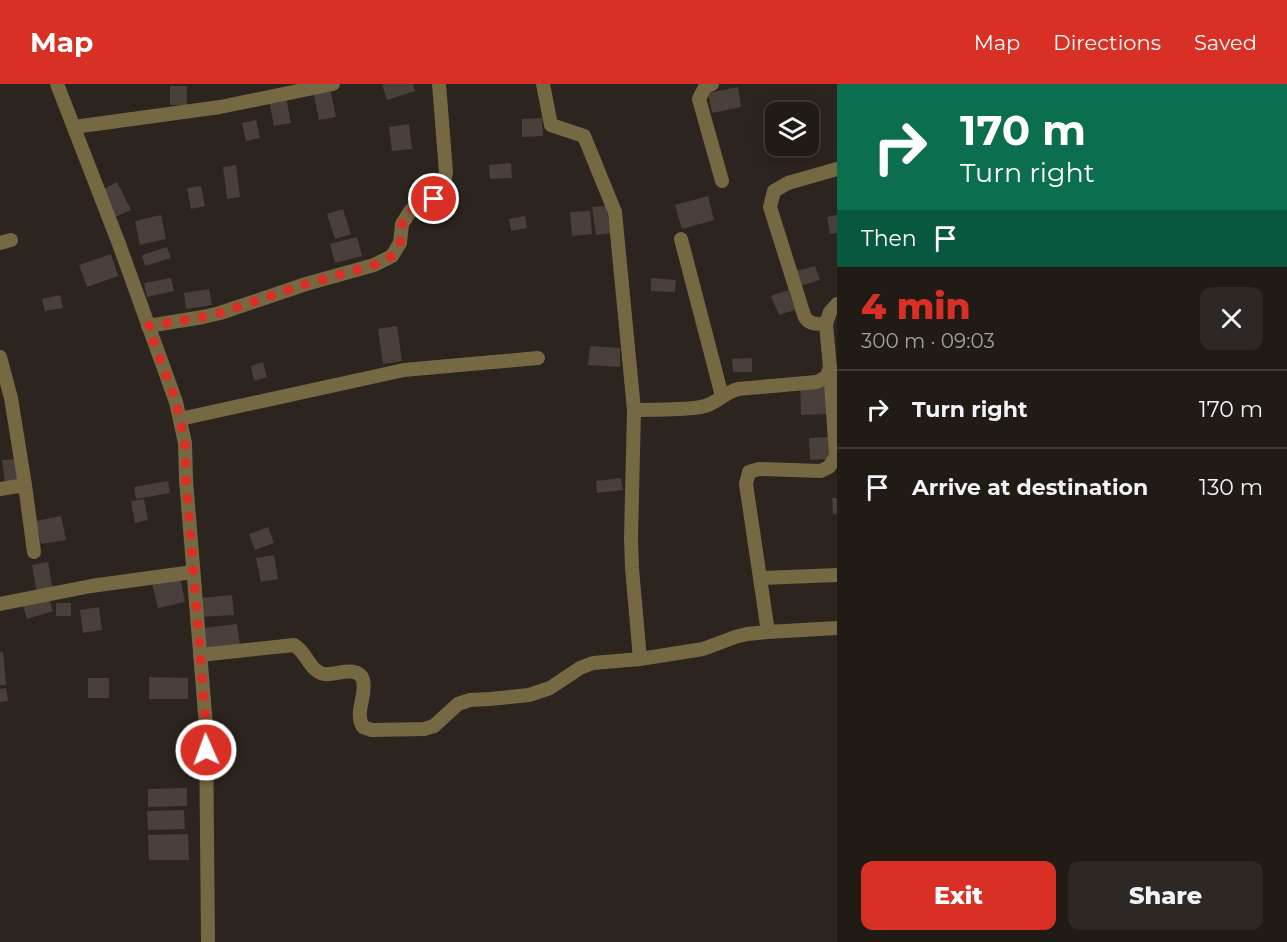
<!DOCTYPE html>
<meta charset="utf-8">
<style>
body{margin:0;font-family:Montserrat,sans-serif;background:#2d2823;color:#f1f3f6;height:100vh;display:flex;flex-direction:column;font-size:22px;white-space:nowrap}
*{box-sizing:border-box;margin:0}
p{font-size:20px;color:#a2a1a1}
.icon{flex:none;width:33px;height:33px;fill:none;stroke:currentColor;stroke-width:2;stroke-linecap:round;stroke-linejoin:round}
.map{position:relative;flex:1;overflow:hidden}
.sheet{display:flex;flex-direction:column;background:#211b16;width:450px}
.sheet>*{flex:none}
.guide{background:#0b6e4f;color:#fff;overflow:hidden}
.buttons{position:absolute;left:765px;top:18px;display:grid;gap:12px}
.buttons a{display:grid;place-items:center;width:54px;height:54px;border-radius:12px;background:#211b16;box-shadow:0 3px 15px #0003,0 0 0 2px #3e3935;font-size:30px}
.pin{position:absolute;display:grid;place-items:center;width:51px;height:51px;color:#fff;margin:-26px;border:3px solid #fff;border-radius:50%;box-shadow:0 2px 6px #0007}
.me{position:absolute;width:66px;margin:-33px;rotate:358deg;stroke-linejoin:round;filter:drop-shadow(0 0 4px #0008)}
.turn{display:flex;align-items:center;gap:21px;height:126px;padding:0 24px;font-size:27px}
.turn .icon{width:78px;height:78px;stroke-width:2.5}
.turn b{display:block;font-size:42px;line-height:51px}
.then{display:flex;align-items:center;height:57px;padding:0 24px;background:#0003;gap:12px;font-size:22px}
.round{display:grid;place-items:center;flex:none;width:63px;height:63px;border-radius:12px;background:#2d2823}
.head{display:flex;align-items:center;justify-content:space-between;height:102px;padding:0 24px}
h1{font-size:36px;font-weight:800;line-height:45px;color:#d93025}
.primary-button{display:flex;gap:12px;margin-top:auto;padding:12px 24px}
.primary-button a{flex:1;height:69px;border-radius:12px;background:#d93025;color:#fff;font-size:24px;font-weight:800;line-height:69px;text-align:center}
.primary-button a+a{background:#2d2823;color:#f1f3f6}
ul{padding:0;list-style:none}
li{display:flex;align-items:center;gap:18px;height:78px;padding:0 24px;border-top:2px solid #3e3935}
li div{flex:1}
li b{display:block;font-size:22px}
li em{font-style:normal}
header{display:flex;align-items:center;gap:36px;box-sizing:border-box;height:84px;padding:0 30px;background:#d93025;color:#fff}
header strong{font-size:28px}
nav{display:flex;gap:33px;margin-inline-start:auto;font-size:21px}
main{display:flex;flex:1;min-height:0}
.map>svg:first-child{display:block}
.building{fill:#493f3b}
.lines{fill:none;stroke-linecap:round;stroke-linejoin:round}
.minor{stroke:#756843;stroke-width:14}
.route{stroke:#d93025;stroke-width:10;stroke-dasharray:0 18}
</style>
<header>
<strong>Map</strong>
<nav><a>Map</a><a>Directions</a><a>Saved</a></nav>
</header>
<main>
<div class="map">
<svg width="837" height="858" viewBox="0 0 837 858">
<rect width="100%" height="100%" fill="#2c241e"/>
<g class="building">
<polygon points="386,0 413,0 415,7 387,16 382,1"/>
<rect x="170" y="2" width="17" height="19"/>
<polygon points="738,3 741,23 712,29 708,9"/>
<polygon points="330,4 336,33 319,36 313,7"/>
<polygon points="286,13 291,39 274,42 269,17"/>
<polygon points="542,34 543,52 522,53 522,35"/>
<polygon points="256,36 260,54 246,57 242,39"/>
<polygon points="409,40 412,65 392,67 389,43"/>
<polygon points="511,79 512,94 490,95 489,81"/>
<polygon points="236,81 240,113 227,115 223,83"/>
<polygon points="117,98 131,126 115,133 102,106"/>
<polygon points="201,102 205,122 191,125 187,104"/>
<polygon points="708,112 714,136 682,145 675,121"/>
<polygon points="606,122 611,149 596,151 592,123"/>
<polygon points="343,125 351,150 335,155 327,130"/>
<polygon points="590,127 592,150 572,152 570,128"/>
<polygon points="161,131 166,155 140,161 135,137"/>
<polygon points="837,131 837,149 830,150 827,133"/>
<polygon points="525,132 527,144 511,147 509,135"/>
<polygon points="357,153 362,172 335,179 330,160"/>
<polygon points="167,163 171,174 145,182 142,171"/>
<polygon points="111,170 118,192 87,203 79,181"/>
<polygon points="815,182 820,196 801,202 796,187"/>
<polygon points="171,194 174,207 147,213 144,199"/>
<polygon points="651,194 676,196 675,208 651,207"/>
<polygon points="209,205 212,221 186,225 184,209"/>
<polygon points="788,206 795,226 779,231 771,212"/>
<polygon points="60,211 63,224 45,227 42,215"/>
<polygon points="397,242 402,277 383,280 378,245"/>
<polygon points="590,262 620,264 620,283 588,281"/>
<polygon points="752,274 752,288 733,288 732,275"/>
<polygon points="263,278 267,293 254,297 251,282"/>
<polygon points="826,302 827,330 801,331 800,303"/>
<polygon points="828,353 829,375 810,376 809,354"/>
<polygon points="17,375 19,396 5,398 2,376"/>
<polygon points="621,394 623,406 597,409 596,397"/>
<polygon points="168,397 170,409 136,415 134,403"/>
<polygon points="832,414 837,414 837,430 833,430"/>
<polygon points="144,415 148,436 135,439 131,417"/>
<polygon points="61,432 66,456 41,460 36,437"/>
<polygon points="268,443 274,459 255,466 249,450"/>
<polygon points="274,471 278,495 261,498 256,474"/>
<polygon points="48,478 53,507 37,509 32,481"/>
<polygon points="180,493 185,518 158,524 152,499"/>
<polygon points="232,511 234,531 202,533 200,514"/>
<polygon points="49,514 53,527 27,535 23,522"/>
<rect x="56" y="519" width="15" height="13"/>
<polygon points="99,523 102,546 83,549 80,526"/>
<polygon points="237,540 240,562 207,566 204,544"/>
<polygon points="0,568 3,568 6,601 0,601"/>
<polygon points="149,593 188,594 188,615 149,615"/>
<rect x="88" y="594" width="21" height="20"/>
<polygon points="6,604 8,617 0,618 0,605"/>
<polygon points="187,704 187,722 148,723 148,705"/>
<polygon points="184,726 185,745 148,746 147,727"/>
<polygon points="188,750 189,776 149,776 148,751"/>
</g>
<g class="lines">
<g class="minor">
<polyline points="57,0 119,160 176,318 185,359 186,396 206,642 208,858"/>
<polyline points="543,0 551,41 584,52 615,128 634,326 631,454 632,484 640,575"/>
<polyline points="712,0 705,3 699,15 722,97"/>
<polyline points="74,43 220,23 333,0"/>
<polyline points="681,155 722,312"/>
<polyline points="0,159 11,156"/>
<path d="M826 240C816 240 808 241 804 231L770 123 774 107 788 99 837 85"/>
<polyline points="148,242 203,233 220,229 306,200 374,181 392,172 400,159 402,140 411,126 434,115 443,105 446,88 439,0"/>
<polyline points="0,273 11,314 25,401 34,468"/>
<path d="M634 326C654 325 687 327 705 322 718 318 724 309 738 305L817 298 826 293 830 284 826 240 830 228 837 220"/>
<polyline points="180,335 404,286 538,274"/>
<polyline points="0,405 25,401"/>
<polyline points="760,494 837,491"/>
<polyline points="0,520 91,502 193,488"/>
<polyline points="768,548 746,400 749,388 759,385 821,387 829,383 836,372 830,284"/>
<path d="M200 571 294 561C307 568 309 587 324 590 335 592 358 580 363 596 367 612 354 628 363 643L372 646 424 645 434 642 458 620 470 616 490 615 529 611 550 604 580 584 593 579 640 575 703 565 735 553 747 550 768 548 837 544"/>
</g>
</g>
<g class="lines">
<polyline class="route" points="206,666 206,642 186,396 185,359 176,318 148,242 203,233 220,229 306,200 374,181 392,172 400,159 402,140 411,126 434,115"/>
</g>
</svg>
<div class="buttons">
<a><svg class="icon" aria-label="layers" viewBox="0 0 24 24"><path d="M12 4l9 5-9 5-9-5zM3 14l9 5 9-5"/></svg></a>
</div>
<div class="pin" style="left:434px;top:115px;background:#d93025"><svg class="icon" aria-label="arrive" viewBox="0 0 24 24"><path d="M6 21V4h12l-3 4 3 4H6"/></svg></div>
<svg class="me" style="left:206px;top:666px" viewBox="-20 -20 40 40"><circle r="17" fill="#d93025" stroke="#fff" stroke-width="3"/><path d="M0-11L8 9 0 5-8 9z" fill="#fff"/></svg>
</div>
<section class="sheet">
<div class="guide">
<div class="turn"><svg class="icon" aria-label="right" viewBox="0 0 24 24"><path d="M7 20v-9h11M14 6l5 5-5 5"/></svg><div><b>170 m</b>Turn right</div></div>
<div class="then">Then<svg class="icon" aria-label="arrive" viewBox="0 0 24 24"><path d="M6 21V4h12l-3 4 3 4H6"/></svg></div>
</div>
<div class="head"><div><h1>4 min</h1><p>300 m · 09:03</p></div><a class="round"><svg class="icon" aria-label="close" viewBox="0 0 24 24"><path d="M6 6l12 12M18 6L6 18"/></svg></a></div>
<ul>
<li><svg class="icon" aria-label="right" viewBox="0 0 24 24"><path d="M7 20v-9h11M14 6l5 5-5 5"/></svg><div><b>Turn right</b></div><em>170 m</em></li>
<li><svg class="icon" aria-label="arrive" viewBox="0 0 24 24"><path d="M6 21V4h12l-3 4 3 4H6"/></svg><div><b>Arrive at destination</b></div><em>130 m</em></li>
</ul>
<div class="primary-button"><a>Exit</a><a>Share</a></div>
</section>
</main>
